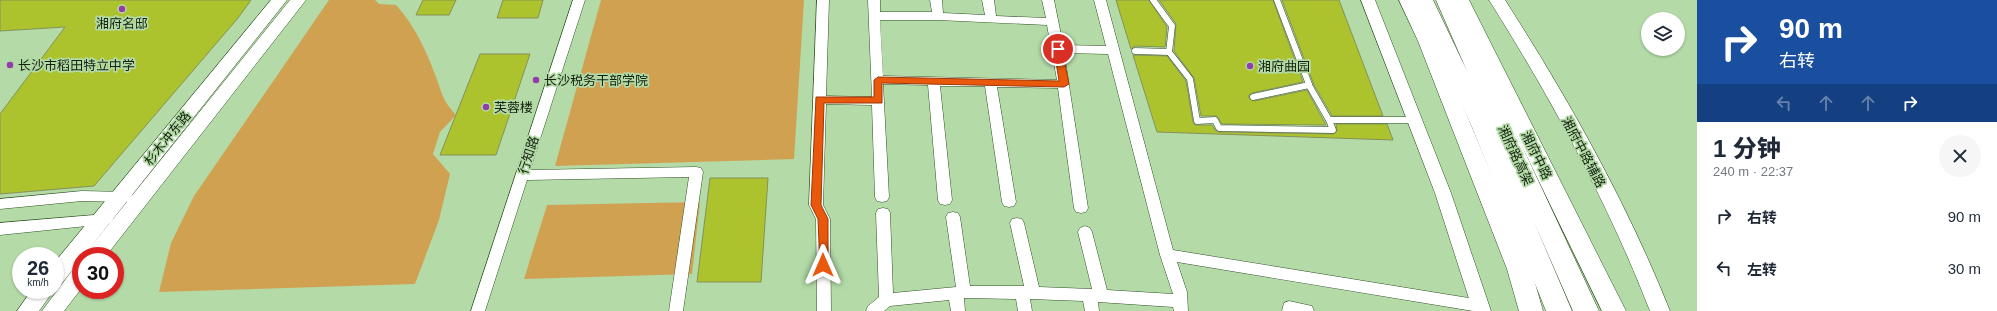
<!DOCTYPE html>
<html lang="zh">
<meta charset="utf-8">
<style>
body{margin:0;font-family:Helvetica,"Noto Sans SC",sans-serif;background:#f6f6f7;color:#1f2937;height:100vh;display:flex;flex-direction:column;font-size:15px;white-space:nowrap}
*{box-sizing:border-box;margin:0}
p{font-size:13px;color:#747a83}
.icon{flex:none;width:22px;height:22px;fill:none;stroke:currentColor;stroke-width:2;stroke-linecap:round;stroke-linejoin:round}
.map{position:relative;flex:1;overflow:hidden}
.details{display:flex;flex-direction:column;background:#fff;width:300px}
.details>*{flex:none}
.guide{background:#1a4fa0;color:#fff;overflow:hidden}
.fabs{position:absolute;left:1641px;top:12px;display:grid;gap:8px}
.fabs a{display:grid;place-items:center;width:44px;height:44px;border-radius:50%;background:#fff;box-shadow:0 1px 3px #0004;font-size:20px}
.speed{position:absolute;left:12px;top:247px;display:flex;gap:8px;font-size:20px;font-weight:700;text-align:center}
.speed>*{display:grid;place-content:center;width:52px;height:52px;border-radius:50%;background:#fff;box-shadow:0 1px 3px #0004;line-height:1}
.speed small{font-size:10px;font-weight:400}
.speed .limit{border:6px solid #d22;background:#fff;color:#111}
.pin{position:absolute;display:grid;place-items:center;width:34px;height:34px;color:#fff;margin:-17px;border:2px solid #fff;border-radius:50%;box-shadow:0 1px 4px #0007}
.me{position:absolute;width:44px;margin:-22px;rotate:0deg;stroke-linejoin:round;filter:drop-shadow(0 0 3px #0008)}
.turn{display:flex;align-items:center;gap:14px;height:84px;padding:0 16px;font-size:18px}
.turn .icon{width:52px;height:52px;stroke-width:2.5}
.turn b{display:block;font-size:28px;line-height:34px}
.lanes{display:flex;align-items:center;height:38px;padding:0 16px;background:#0003;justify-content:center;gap:20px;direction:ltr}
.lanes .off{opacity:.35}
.round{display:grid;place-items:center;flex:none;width:42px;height:42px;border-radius:21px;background:#f6f6f7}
.headline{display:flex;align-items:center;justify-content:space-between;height:68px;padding:0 16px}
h1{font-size:24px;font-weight:800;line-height:30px}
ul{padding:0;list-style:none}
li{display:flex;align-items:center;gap:12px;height:52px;padding:0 16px}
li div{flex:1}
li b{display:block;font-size:15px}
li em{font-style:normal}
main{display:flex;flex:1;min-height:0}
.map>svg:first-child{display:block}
.green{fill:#d1a152}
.building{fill:#adc32e;stroke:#859158}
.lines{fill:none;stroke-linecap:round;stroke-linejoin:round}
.service-casing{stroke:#315226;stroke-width:7}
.minor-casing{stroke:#315226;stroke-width:1}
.tertiary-casing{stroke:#315226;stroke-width:1}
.secondary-casing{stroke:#315226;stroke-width:1}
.primary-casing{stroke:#315226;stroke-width:1}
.trunk-casing{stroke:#315226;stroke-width:1}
.service{stroke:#fff;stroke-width:6}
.minor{fill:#fff;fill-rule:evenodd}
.tertiary{fill:#fff;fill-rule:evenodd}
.secondary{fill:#fff;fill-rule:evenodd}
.primary{fill:#fff;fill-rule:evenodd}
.trunk{fill:#fff;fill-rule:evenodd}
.route{fill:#ea580c;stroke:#983908}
.poi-dot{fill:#923daa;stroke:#b3daa7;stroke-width:1.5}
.labels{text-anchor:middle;stroke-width:3.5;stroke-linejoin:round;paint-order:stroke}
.poi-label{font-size:13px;fill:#13210e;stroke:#b3daa7;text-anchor:start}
.street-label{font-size:13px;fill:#13210e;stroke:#b3daa7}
</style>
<main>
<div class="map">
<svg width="1697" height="311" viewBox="0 0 1697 311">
<rect width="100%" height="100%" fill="#b3daa7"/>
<g class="green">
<path d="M329 0H375L379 4 396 5C415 26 426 50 436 77 443 96 442 99 456 115L440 132 433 154 450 174 439 220 415 284 159 292 171 243 194 196Z"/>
<polygon points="601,0 804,0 794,159 555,166"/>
<polygon points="700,202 692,274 524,279 547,205"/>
</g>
<g class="building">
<polygon points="0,0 251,0 238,18 94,186 0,194 0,114 65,27 0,31"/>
<polygon points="423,0 456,0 449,15 416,15"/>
<polygon points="503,0 543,0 538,18 497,18"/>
<polygon points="1116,0 1149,0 1167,27 1165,47 1135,46 1131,49"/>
<polygon points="1159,0 1273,0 1303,82 1252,93 1249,95 1249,98 1254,101 1307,90 1326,125 1222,124 1217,116 1201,116 1194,78 1174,51 1176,24"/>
<polygon points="1282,0 1339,0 1383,116 1332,116 1314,85"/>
<polygon points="480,54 530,54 496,155 440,155"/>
<polygon points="1133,55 1167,56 1186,81 1193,122 1195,125 1212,125 1215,130 1219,132 1333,134 1337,131 1336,124 1387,124 1393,140 1157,132"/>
<polygon points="710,178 768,178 761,282 697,282"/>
</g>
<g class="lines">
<g class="service-casing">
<g id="service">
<polyline points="1153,0 1172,26 1169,52 1190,79 1197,121 1215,120 1219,128 1333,130 1329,120"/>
<polyline points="1277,0 1310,87 1329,120 1414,120"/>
<polyline points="1135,51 1169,52"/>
<polyline points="1253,97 1309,85"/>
</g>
</g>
<g class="minor-casing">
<g id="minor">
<polygon points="573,0 585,0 530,170 696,167 701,168 703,172 683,311 669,311 689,177 527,180 485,311 471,311"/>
<path d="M817 0H829L826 96 872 97 868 0H880V12H932L930 0H942L943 13 985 15 982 0H994L996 16 1046 18 1042 0H1054L1063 45 1106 46 1094 0H1106L1173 250 1481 300 1486 302 1488 306 1485 311H1473L1177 262 1187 292 1188 311H1174L1173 307 1098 302 1099 311H1085L1083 301 1030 299 1032 311H1018L1016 299 964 298 965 311H951L949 300 890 306 884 311H866L868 306 879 297 876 213 878 209 883 208 888 209 890 213 893 293 956 287 946 217 948 213 953 212 958 213 960 217 970 286H1024L1010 223 1012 219 1017 218 1022 219 1024 223 1039 287 1092 289 1078 232 1080 228 1085 226 1090 228 1092 232 1107 290 1173 294 1160 255 1108 54 1064 53 1088 208 1086 212 1081 213 1076 212 1074 208 1058 88 997 87 1016 202 1014 206 1009 207 1004 206 1002 202 985 86H940L952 200 950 204 945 205 940 204 938 200 928 85 883 84 889 197 887 201 882 202 877 201 875 197 872 105 826 104 823 205 830 219 831 311H817L816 219 809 205ZM880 20H938L1047 25 1057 80 883 76Z"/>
<polygon points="82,191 126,192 131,193 133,197 131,201 126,202 82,201 0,209 0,199"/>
<polygon points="106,214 111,215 113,219 111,223 106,224 0,235 0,223"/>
<polygon points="1289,301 1312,306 1314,311 1282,311 1284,303"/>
</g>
</g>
<g class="tertiary-casing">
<polygon id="tertiary" points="1361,0 1375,0 1451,193 1491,311 1473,311 1435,193"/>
</g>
<g class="secondary-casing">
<g id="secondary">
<polygon points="271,0 287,0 89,249 290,0 306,0 106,256 85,256 88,250 84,256 81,256 81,259 62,283 55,285 55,262"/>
<path d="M1489 0H1505C1568 98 1627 203 1670 311H1650C1608 203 1551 98 1489 0Z"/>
<polygon points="81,266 81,289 64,311 42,311 74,268"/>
<polygon points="32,290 54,290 39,311 17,311"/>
</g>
</g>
<g class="primary-casing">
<g id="primary">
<polygon points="1399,0 1417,0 1436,41 1531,269 1543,311 1519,311 1507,269 1418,41"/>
<polygon points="1451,0 1469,0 1626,311 1602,311"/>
</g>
</g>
<g class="trunk-casing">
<polygon id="trunk" points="1415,0 1433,0 1467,71 1436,0 1454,0 1599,311 1573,311 1534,222 1572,311 1546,311 1472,127"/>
</g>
<use href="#service" class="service"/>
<use href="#minor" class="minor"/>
<use href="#tertiary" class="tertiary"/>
<use href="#secondary" class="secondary"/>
<use href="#primary" class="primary"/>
<use href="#trunk" class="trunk"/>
</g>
<polygon class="route" points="1058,46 1062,49 1069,84 1064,87 882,83 882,103 824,103 821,205 828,219 828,265 827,268 820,268 818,219 811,205 816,97 874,97 874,80 878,77 1059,81 1054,49"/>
<g class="poi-dot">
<circle cx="122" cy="9" r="4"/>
<circle cx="10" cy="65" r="4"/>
<circle cx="1250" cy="66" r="4"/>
<circle cx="536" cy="80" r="4"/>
<circle cx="486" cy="107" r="4"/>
</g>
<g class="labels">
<g class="poi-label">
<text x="122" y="28" text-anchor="middle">湘府名邸</text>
<text x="18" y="70">长沙市稻田特立中学</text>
<text x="1258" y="71">湘府曲园</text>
<text x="544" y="85">长沙税务干部学院</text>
<text x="494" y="112">芙蓉楼</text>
</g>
<g class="street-label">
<text transform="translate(167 138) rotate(-51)" y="5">杉木冲东路</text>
<text transform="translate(1584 152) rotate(62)" y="5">湘府中路辅路</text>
<text transform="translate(528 155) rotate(-72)" y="5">行知路</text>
<text transform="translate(1516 155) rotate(65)" y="5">湘府路高架</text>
<text transform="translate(1537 155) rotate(64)" y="5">湘府中路</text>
</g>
</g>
</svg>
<div class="fabs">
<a><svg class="icon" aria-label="layers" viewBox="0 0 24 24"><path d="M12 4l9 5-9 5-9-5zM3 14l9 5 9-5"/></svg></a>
</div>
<div class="speed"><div>26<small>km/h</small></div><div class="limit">30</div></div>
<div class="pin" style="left:1058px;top:49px;background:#d93025"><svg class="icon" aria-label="arrive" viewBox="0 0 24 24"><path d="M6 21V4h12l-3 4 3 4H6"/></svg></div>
<svg class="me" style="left:823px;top:265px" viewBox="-20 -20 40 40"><path d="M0-17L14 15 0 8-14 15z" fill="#ea580c" stroke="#fff" stroke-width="4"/></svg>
</div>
<section class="details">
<div class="guide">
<div class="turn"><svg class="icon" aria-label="right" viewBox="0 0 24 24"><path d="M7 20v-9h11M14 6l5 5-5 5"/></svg><div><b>90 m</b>右转</div></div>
<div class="lanes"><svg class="icon off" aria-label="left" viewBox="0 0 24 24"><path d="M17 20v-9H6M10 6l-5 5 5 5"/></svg><svg class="icon off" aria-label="ahead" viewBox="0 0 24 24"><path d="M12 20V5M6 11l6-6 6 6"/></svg><svg class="icon off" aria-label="ahead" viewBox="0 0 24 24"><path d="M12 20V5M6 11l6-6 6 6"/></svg><svg class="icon" aria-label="right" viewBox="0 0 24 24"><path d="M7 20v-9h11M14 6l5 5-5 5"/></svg></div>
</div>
<div class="headline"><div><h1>1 分钟</h1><p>240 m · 22:37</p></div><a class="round"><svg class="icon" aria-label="close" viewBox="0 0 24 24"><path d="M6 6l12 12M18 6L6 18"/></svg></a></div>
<ul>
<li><svg class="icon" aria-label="right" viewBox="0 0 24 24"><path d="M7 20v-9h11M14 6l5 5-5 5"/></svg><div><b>右转</b></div><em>90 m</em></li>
<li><svg class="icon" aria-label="left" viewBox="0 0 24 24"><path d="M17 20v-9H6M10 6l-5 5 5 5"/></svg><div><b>左转</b></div><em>30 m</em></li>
</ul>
</section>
</main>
